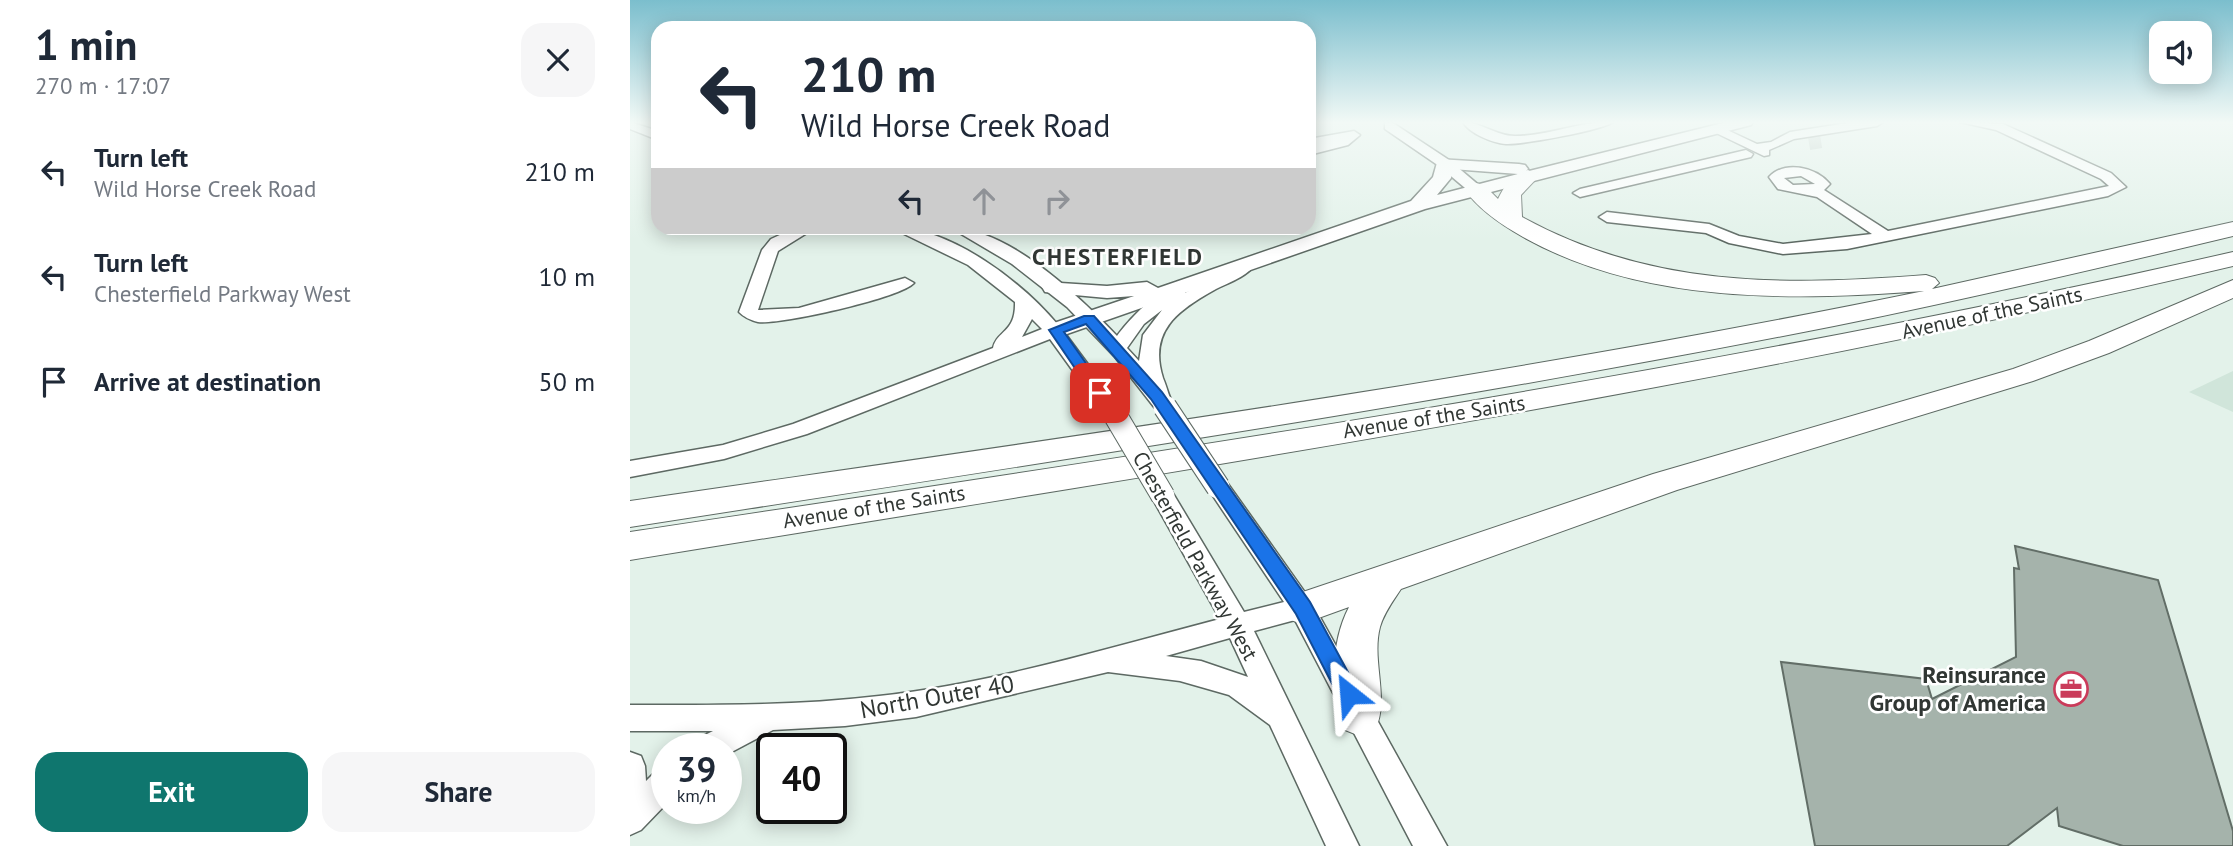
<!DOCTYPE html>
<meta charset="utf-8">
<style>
body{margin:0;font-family:"PT Sans",sans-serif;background:#f6f6f7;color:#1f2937;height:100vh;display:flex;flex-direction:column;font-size:26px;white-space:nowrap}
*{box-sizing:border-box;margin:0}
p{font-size:23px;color:#747a83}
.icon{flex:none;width:38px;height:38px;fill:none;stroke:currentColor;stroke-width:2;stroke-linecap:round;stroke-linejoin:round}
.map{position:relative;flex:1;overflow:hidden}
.panel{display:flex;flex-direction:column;background:#fff;width:630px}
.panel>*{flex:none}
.hud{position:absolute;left:21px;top:21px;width:665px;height:214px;border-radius:21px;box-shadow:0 4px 18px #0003;background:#fff;color:#1f2937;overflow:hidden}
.controls{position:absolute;left:1519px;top:21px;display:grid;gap:14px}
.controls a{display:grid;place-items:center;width:63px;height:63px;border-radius:14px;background:#fff;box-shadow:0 4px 18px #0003;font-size:35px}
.speed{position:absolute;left:21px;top:733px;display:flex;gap:14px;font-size:35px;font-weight:700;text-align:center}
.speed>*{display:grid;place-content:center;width:91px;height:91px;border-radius:50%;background:#fff;box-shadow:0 4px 18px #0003;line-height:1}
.speed small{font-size:18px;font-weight:400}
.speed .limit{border:4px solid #111;border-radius:10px;background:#fff;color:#111}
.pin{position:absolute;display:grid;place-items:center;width:60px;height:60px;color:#fff;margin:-30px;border-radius:14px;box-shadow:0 4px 10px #0006}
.me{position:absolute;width:77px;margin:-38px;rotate:332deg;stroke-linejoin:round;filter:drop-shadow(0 0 5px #0008)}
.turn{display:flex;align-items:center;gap:24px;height:147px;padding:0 35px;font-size:32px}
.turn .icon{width:91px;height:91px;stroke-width:2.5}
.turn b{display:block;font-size:49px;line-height:60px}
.lanes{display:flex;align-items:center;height:66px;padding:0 35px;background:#0003;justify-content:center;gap:35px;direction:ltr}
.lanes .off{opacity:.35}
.round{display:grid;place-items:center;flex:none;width:74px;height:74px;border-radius:21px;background:#f6f6f7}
.head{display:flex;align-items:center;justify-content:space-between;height:119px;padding:0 35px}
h1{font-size:42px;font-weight:700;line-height:52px}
.action{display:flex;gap:14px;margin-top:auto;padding:14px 35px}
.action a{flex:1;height:80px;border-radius:21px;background:#0f766e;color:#fff;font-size:28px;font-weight:700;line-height:80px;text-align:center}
.action a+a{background:#f6f6f7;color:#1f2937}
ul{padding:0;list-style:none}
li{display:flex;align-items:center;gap:21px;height:105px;padding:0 35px}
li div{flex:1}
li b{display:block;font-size:26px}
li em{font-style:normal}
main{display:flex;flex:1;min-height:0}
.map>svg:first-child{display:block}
.built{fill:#d0e5da}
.building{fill:#a5b3ab;stroke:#626e67;stroke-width:2}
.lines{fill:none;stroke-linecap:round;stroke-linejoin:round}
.minor-tunnel{stroke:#bfccc5;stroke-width:14;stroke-dasharray:14 7;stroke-linecap:butt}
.minor-casing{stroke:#5d6963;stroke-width:3}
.major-casing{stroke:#5d6963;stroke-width:3}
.highway-casing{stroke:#5d6963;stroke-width:2}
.minor{fill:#fff;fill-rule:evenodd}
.major{fill:#fff;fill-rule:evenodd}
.highway{fill:#fff;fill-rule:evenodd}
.minor-bridge-casing{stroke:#5d6963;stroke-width:25;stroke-linecap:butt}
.minor-bridge{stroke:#fff;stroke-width:23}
.route{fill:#1a73e8;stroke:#114b97;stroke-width:2}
.labels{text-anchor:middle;stroke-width:5;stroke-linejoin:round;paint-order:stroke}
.street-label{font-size:21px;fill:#303633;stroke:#fff}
.far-district-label{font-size:23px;font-weight:bold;letter-spacing:2px;fill:#303633;stroke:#fff}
.near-poi-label{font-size:24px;font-weight:bold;fill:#303633;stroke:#fff;text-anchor:end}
.near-street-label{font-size:24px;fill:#303633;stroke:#fff}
</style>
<main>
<section class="panel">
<div class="head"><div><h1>1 min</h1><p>270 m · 17:07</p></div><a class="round"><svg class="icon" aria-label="close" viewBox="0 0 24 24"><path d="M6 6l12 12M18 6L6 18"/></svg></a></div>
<ul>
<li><svg class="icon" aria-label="left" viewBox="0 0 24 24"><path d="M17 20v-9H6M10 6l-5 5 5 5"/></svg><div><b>Turn left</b><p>Wild Horse Creek Road</p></div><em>210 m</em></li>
<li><svg class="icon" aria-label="left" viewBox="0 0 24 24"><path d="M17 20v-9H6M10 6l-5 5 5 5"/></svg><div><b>Turn left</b><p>Chesterfield Parkway West</p></div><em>10 m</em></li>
<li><svg class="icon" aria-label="arrive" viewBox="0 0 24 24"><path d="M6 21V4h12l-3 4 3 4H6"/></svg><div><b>Arrive at destination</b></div><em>50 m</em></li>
</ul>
<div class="action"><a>Exit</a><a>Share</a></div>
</section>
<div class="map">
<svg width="1603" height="846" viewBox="0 0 1603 846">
<rect width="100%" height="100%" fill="#e3f2ea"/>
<polygon class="built" points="1603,371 1603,412 1559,392"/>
<polygon class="building" points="1385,546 1528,580 1603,831 1603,846 1493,846 1429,826 1427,808 1377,846 1185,846 1151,662 1296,679 1302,699 1386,657 1384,568 1389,569"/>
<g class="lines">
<polyline class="minor-tunnel" points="1179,143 1191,141"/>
<g class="minor-casing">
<g id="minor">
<polygon points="0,122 28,131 28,140 0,129"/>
<path d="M833 122C851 122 866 136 885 136 918 136 950 121 983 122 973 130 891 145 876 144 862 143 839 133 833 122Z"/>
<polygon points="1224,122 1253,122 1247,126 1164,139 1139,150 1139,155 1134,156 1082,131 1093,128 1127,144 1141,142 1160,132"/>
<path d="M1330 122 1373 124 1481 173 1496 187 1478 196 1217 249 1153 254 1099 243 1076 233 977 222 969 217 977 212 1079 224 1109 236 1153 244 1242 234 1187 197 1148 189 1139 177C1155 160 1186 167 1200 184L1194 190 1258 231 1479 186 1471 179 1366 130ZM1171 176 1185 184 1163 185 1154 178Z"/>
<polygon points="755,123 763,123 819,160 851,187 851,193 841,193 809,166 755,129"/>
<polygon points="724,131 730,135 718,145 679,155 679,139"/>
<polygon points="1116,150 1123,154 1121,157 950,197 943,193 950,189"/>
<path d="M165 228H185L148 251 128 310 169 308 275 278 284 283C270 298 150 325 128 322 120 320 114 317 109 312L132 250 141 239Z"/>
<path d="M266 228C322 228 393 283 428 325L433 326 434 332 494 413 491 418H477L420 339 177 434 94 459 0 477V461L93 445 163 424 363 348C367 330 386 333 385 302L338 265 268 231ZM402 319 412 329 392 337Z"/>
<path d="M321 228C378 228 449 296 487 336 498 321 534 281 554 286L555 293 609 263 615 262 623 267C615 277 598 283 586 289 548 310 518 331 533 378 538 390 538 396 545 407L535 413 528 412 485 357 437 307 382 264ZM532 310 513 335 509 361 497 348 514 324Z"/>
<path d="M588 479 596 481 681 601 817 846H783L665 620 624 631 729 846H696L640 725 599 695 550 681 478 672 286 717 215 726 143 730 96 755V749H63L67 739 83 731H0V705C83 705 166 706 249 696 365 683 478 648 590 619L521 496 525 490H541L614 612 654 602 577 487 580 481ZM600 638 618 677 571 661 536 656Z"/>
<polygon points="0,752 11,756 15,766 16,781 26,771 37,766 37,803 11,830 0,835"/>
</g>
</g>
<g class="major-casing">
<path id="major" d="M1097 122H1123L1121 125 795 209 434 335H418L415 330 418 325 504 296 477 298 423 293 415 292 412 287 415 282 477 286 517 282 528 288 781 201 803 177 808 159 889 164 895 165 898 169 895 172ZM822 169 888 174 807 195 821 178Z"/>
</g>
<g class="highway-casing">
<g id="highway">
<path d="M898 170 909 176 891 195 892 217C1021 288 1153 286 1296 275L1305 278 1309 283 1302 289 1603 222V236C1470 268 1337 299 1204 326 805 405 402 464 0 527V501C432 438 866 379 1294 291 1161 301 1013 304 893 237 872 225 849 210 835 190L846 183 854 185 868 199C874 186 884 173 898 170Z"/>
<path d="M1603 252V266C1074 391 536 473 0 560V532C536 451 1074 373 1603 252Z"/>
<path d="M1603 280V298L1479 353 1403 381 1047 490 771 589C763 601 754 613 750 627 741 661 760 699 745 730L730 736 715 730C699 695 701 641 719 607L672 624 658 619 652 608 658 597 1023 474 1383 369 1459 341Z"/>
</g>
</g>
<use href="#minor" class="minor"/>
<use href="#major" class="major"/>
<use href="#highway" class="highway"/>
<g class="minor-bridge-casing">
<g id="minor-bridge">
<polyline points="535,407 588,487"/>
<polyline points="484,413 533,496"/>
</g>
</g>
<use href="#minor-bridge" class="minor-bridge"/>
</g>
<linearGradient id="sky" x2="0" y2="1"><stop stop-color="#7bbecd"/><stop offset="0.51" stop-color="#f2f9f6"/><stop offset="1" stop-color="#f2f9f6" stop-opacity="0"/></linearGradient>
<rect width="1603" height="240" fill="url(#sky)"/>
<polygon class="route" points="454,316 464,316 532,392 680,602 726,687 730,694 726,701 719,704 711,701 666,614 521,399 456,324 434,332 477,393 470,397 464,396 419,330"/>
<defs>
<g id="office-ring" transform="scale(1.75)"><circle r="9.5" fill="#fff" stroke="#ca3b5a" stroke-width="1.5"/><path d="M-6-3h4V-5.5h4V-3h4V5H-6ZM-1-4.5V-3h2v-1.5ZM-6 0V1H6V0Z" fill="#ca3b5a"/></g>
</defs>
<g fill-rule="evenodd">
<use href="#office-ring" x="1441" y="689"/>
</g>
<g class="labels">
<g class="street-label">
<text transform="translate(1362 313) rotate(-12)" y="7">Avenue of the Saints</text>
<text transform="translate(804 417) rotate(-9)" y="7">Avenue of the Saints</text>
<text transform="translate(244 507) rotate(-9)" y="7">Avenue of the Saints</text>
<text transform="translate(565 556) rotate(61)" y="7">Chesterfield Parkway West</text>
</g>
<g class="far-district-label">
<text x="488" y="265">CHESTERFIELD</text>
</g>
<g class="near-poi-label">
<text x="1416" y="683">Reinsurance<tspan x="1416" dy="28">Group of America</tspan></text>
</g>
<g class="near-street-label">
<text transform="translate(307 697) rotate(-10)" y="8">North Outer 40</text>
</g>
</g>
</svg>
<div class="controls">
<a><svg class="icon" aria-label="sound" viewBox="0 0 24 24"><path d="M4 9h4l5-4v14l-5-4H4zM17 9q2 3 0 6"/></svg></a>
</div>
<div class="speed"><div>39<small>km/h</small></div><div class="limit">40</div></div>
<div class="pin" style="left:470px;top:393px;background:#d93025"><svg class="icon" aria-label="arrive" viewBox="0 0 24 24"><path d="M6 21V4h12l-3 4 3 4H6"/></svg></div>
<svg class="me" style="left:719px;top:694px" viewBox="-20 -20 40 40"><path d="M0-17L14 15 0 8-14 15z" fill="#1a73e8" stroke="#fff" stroke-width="4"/></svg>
<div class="hud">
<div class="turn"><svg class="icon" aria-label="left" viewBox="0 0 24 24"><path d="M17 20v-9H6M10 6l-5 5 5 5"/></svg><div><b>210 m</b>Wild Horse Creek Road</div></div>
<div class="lanes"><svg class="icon" aria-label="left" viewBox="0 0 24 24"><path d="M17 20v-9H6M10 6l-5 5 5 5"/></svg><svg class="icon off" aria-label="ahead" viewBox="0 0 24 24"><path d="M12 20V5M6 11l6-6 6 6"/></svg><svg class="icon off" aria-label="right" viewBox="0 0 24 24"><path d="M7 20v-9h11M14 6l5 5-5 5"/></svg></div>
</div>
</div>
</main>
